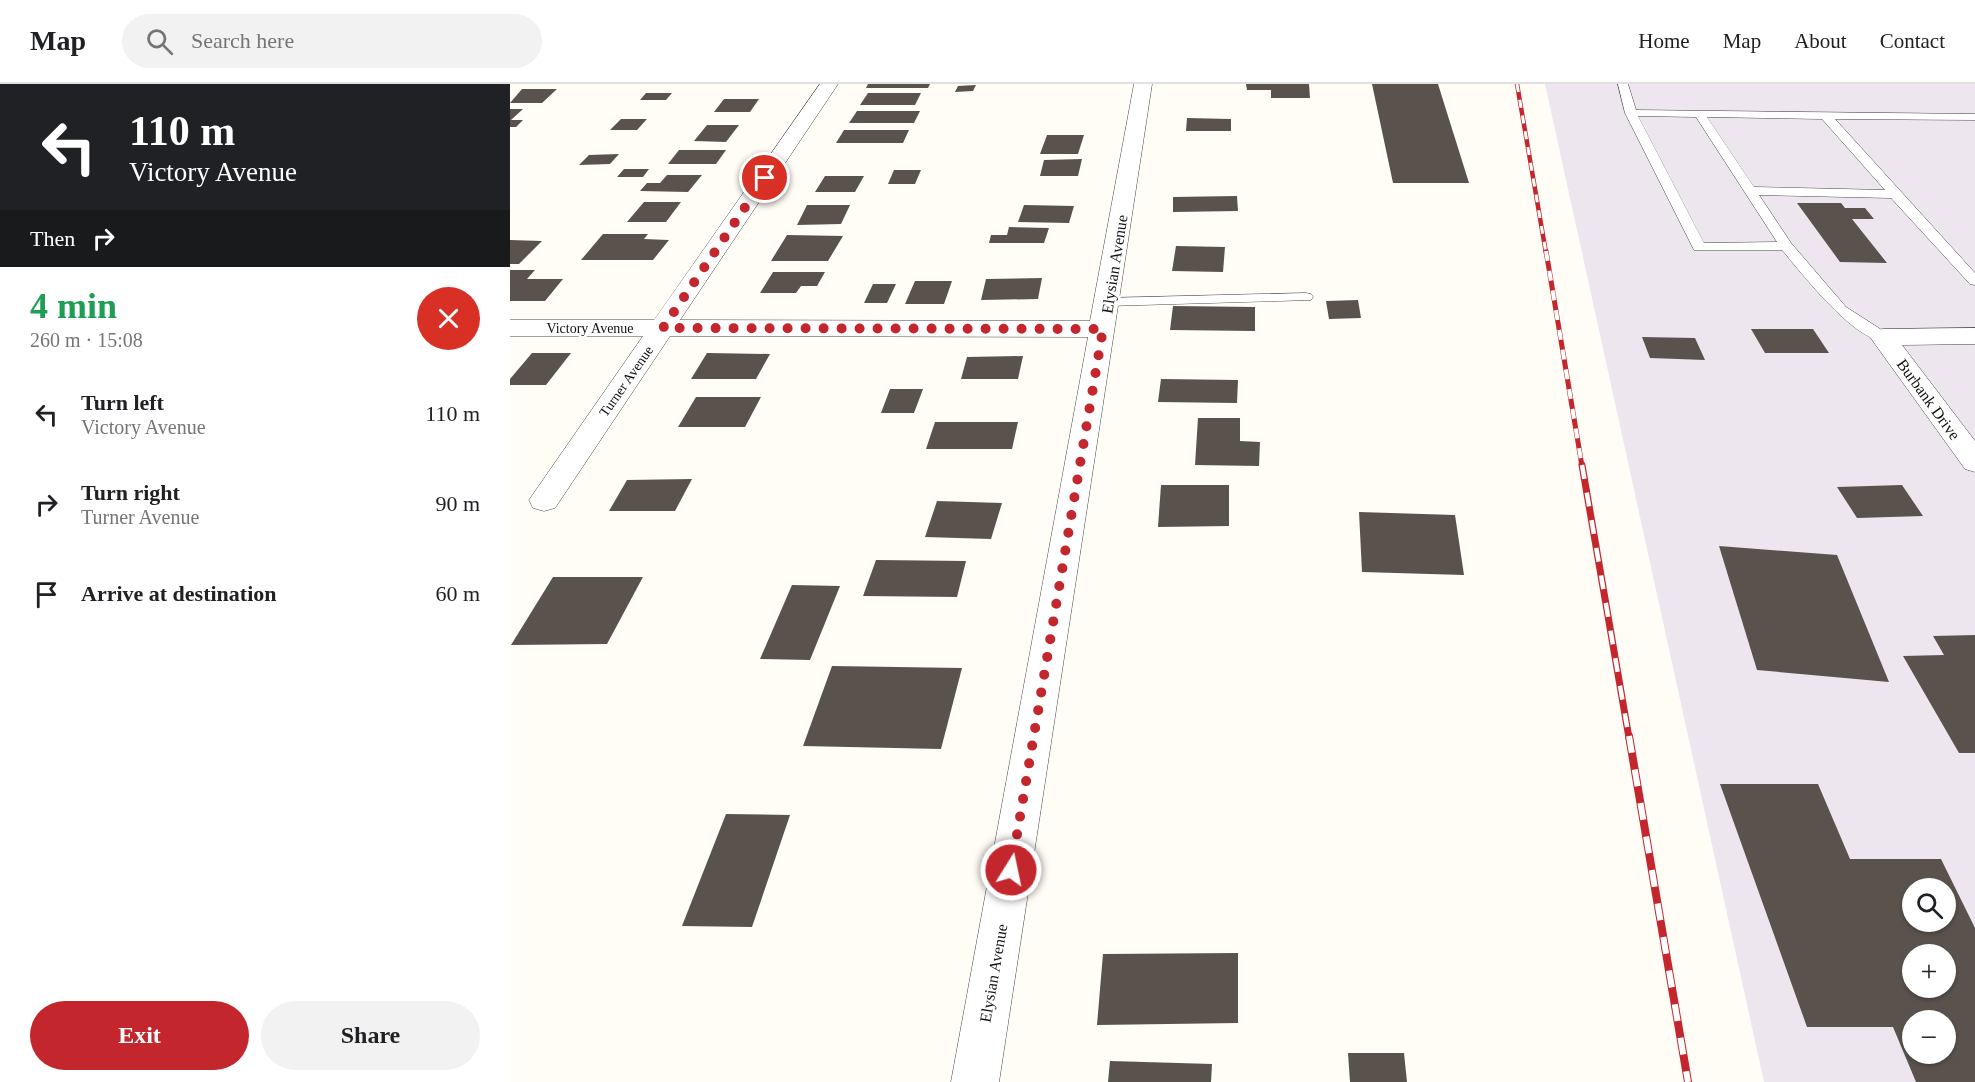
<!DOCTYPE html>
<meta charset="utf-8">
<style>
body{margin:0;font-family:"Times New Roman",serif;background:#f2f2f2;color:#202124;height:100vh;display:flex;flex-direction:column;font-size:22px;white-space:nowrap}
*{box-sizing:border-box;margin:0}
p{font-size:20px;color:#757577}
.icon{flex:none;width:33px;height:33px;fill:none;stroke:currentColor;stroke-width:2;stroke-linecap:round;stroke-linejoin:round}
.map{position:relative;flex:1;overflow:hidden}
.panel{display:flex;flex-direction:column;background:#fff;width:510px}
.panel>*{flex:none}
.top-card{background:#202124;color:#fff;overflow:hidden}
.buttons{position:absolute;left:1392px;top:794px;display:grid;gap:12px}
.buttons a{display:grid;place-items:center;width:54px;height:54px;border-radius:50%;background:#fff;box-shadow:0 2px 4px #0004;font-size:30px}
.pin{position:absolute;display:grid;place-items:center;width:51px;height:51px;color:#fff;margin:-26px;border:3px solid #fff;border-radius:50%;box-shadow:0 2px 6px #0007}
.me{position:absolute;width:66px;margin:-33px;rotate:10deg;stroke-linejoin:round;filter:drop-shadow(0 0 4px #0008)}
.turn{display:flex;align-items:center;gap:21px;height:126px;padding:0 30px;font-size:27px}
.turn .icon{width:78px;height:78px;stroke-width:2.5}
.turn b{display:block;font-size:42px;line-height:51px}
.then{display:flex;align-items:center;height:57px;padding:0 30px;background:#0003;gap:12px;font-size:22px}
.round{display:grid;place-items:center;flex:none;width:63px;height:63px;border-radius:32px;background:#f2f2f2}
.headline{display:flex;align-items:center;justify-content:space-between;height:102px;padding:0 30px}
h1{font-size:36px;font-weight:600;line-height:45px;color:#1e9e55}
.button{display:flex;gap:12px;margin-top:auto;padding:12px 30px}
.button a{flex:1;height:69px;border-radius:36px;background:#c4262e;color:#fff;font-size:24px;font-weight:600;line-height:69px;text-align:center}
.button a+a{background:#f2f2f2;color:#202124}
ul{padding:0;list-style:none}
li{display:flex;align-items:center;gap:18px;height:90px;padding:0 30px}
li div{flex:1}
li b{display:block;font-size:22px}
li em{font-style:normal}
header{display:flex;align-items:center;gap:36px;box-sizing:border-box;height:84px;padding:0 30px;background:#fff;border-bottom:2px solid #e0e0e0}
header strong{font-size:28px}
nav{display:flex;gap:33px;margin-inline-start:auto;font-size:21px}
.search{width:420px;height:54px;background:#f2f2f2;display:flex;align-items:center;gap:15px;box-sizing:border-box;padding:0 21px;border-radius:33px;color:#757577;font-size:22px}
main{display:flex;flex:1;min-height:0}
.map>svg:first-child{display:block}
.industrial{fill:#eee6ef;fill-rule:evenodd}
.building{fill:#5a524d;fill-rule:evenodd}
.lines{fill:none;stroke-linecap:round;stroke-linejoin:round}
.service-casing{stroke:#444;stroke-width:1}
.minor-casing{stroke:#444;stroke-width:1}
.service{fill:#fff;fill-rule:evenodd}
.minor{fill:#fff;fill-rule:evenodd}
.rail-far3-casing{stroke:#c4262e;stroke-width:4.5}
.rail-far2-casing{stroke:#c4262e;stroke-width:5}
.rail-far1-casing{stroke:#c4262e;stroke-width:7}
.rail-casing{stroke:#c4262e;stroke-width:8}
.rail-far3{stroke:#fff;stroke-width:3;stroke-dasharray:8;stroke-linecap:butt}
.rail-far2{stroke:#fff;stroke-width:4;stroke-dasharray:10;stroke-linecap:butt}
.rail-far1{stroke:#fff;stroke-width:4.5;stroke-dasharray:14;stroke-linecap:butt}
.rail{stroke:#fff;stroke-width:6;stroke-dasharray:17;stroke-linecap:butt}
.route{stroke:#c4262e;stroke-width:10;stroke-dasharray:0 18}
.labels{text-anchor:middle;stroke-width:6;stroke-linejoin:round;paint-order:stroke}
.far-street-label{font-size:14px;fill:#111;stroke:#fff}
.street-label{font-size:16px;fill:#111;stroke:#fff}
</style>
<header>
<strong>Map</strong>
<div class="search"><svg class="icon" aria-label="search" viewBox="0 0 24 24"><circle cx="10" cy="10" r="6"/><path d="M15 15l6 6"/></svg>Search here</div>
<nav><a>Home</a><a>Map</a><a>About</a><a>Contact</a></nav>
</header>
<main>
<section class="panel">
<div class="top-card">
<div class="turn"><svg class="icon" aria-label="left" viewBox="0 0 24 24"><path d="M17 20v-9H6M10 6l-5 5 5 5"/></svg><div><b>110 m</b>Victory Avenue</div></div>
<div class="then">Then<svg class="icon" aria-label="right" viewBox="0 0 24 24"><path d="M7 20v-9h11M14 6l5 5-5 5"/></svg></div>
</div>
<div class="headline"><div><h1>4 min</h1><p>260 m · 15:08</p></div><a class="round" style="background:#d93025;color:#fff"><svg class="icon" aria-label="close" viewBox="0 0 24 24"><path d="M6 6l12 12M18 6L6 18"/></svg></a></div>
<ul>
<li><svg class="icon" aria-label="left" viewBox="0 0 24 24"><path d="M17 20v-9H6M10 6l-5 5 5 5"/></svg><div><b>Turn left</b><p>Victory Avenue</p></div><em>110 m</em></li>
<li><svg class="icon" aria-label="right" viewBox="0 0 24 24"><path d="M7 20v-9h11M14 6l5 5-5 5"/></svg><div><b>Turn right</b><p>Turner Avenue</p></div><em>90 m</em></li>
<li><svg class="icon" aria-label="arrive" viewBox="0 0 24 24"><path d="M6 21V4h12l-3 4 3 4H6"/></svg><div><b>Arrive at destination</b></div><em>60 m</em></li>
</ul>
<div class="button"><a>Exit</a><a>Share</a></div>
</section>
<div class="map">
<svg width="1465" height="998" viewBox="0 0 1465 998">
<rect width="100%" height="100%" fill="#fffdf5"/>
<path class="industrial" d="M1035 0H1465V998H1254ZM1402 804H1436V837H1402ZM1402 870H1436V903H1402ZM1402 936H1436V969H1402Z"/>
<g class="building">
<polygon points="358,0 420,0 418,4 356,4"/>
<polygon points="736,0 799,0 800,14 761,14 761,6 737,6"/>
<polygon points="862,0 928,0 959,99 883,99"/>
<polygon points="466,1 463,7 445,8 448,2"/>
<polygon points="12,5 47,5 32,19 0,19"/>
<polygon points="136,9 162,9 156,16 130,16"/>
<polygon points="358,9 411,9 405,21 350,21"/>
<polygon points="214,15 249,15 240,28 204,28"/>
<polygon points="0,25 13,25 1,36 13,36 6,43 0,43"/>
<polygon points="347,27 410,27 404,39 339,39"/>
<polygon points="677,34 721,35 721,47 676,47"/>
<polygon points="111,35 137,35 127,46 100,46"/>
<polygon points="197,41 229,41 216,58 184,57"/>
<polygon points="334,46 399,46 393,59 326,59"/>
<polygon points="537,51 574,51 568,70 530,70"/>
<polygon points="169,66 216,66 206,80 158,80"/>
<polygon points="109,70 100,80 69,81 79,71"/>
<polygon points="572,75 568,92 530,92 534,76"/>
<polygon points="114,85 139,85 133,93 107,93"/>
<polygon points="384,86 411,86 405,100 378,100"/>
<polygon points="157,91 192,91 178,108 130,107 137,99 150,99"/>
<polygon points="315,92 354,92 345,108 305,108"/>
<polygon points="727,112 728,127 663,128 663,113"/>
<polygon points="134,118 171,118 156,138 117,138"/>
<polygon points="1287,119 1331,119 1335,124 1355,124 1364,135 1342,135 1377,179 1330,178"/>
<polygon points="297,121 340,121 331,140 287,141"/>
<polygon points="514,121 564,122 559,139 508,138"/>
<polygon points="499,143 539,144 534,159 479,159 481,151 497,151"/>
<polygon points="93,150 138,150 134,155 159,156 143,176 71,176"/>
<polygon points="277,151 333,152 318,177 261,177"/>
<polygon points="0,156 32,157 9,180 0,180"/>
<polygon points="666,162 715,163 713,188 662,187"/>
<polygon points="0,186 25,186 17,195 53,195 35,217 0,217"/>
<polygon points="263,188 315,188 307,202 291,202 286,209 250,209"/>
<polygon points="532,194 528,215 471,216 476,195"/>
<polygon points="405,197 442,197 434,220 395,220"/>
<polygon points="363,200 386,200 377,219 354,219"/>
<polygon points="848,216 851,234 819,235 816,217"/>
<polygon points="663,222 745,223 745,247 660,246"/>
<polygon points="1241,245 1303,245 1319,269 1255,269"/>
<polygon points="1132,253 1185,254 1195,276 1140,274"/>
<polygon points="22,269 61,269 36,301 0,301 0,295"/>
<polygon points="197,269 260,270 246,295 181,295"/>
<polygon points="513,272 508,295 451,295 457,273"/>
<polygon points="651,295 728,296 727,319 648,318"/>
<polygon points="380,305 413,305 404,329 371,329"/>
<polygon points="186,313 251,313 235,343 168,343"/>
<polygon points="688,334 730,334 730,357 750,358 749,382 685,381"/>
<polygon points="425,338 508,338 502,365 416,365"/>
<polygon points="182,395 165,427 99,427 117,396"/>
<polygon points="651,401 719,401 719,442 648,443"/>
<polygon points="1392,401 1413,432 1347,434 1327,403"/>
<polygon points="427,417 492,419 481,455 415,453"/>
<polygon points="849,428 945,431 954,491 852,488"/>
<polygon points="1209,462 1327,471 1379,598 1247,586"/>
<polygon points="366,476 456,477 447,513 353,512"/>
<polygon points="43,493 133,493 97,560 1,561"/>
<polygon points="282,501 330,502 300,576 250,575"/>
<polygon points="1465,551 1465,669 1449,669 1393,572 1434,571 1423,552"/>
<polygon points="322,582 452,584 431,665 293,662"/>
<path d="M1210 700H1308L1340 775H1431L1465 844V998H1406L1383 943H1297ZM1402 804H1436V837H1402ZM1402 870H1436V903H1402ZM1402 936H1436V969H1402Z"/>
<polygon points="216,730 280,731 242,843 172,842"/>
<polygon points="728,869 728,939 587,941 593,870"/>
<polygon points="838,969 894,969 897,998 840,998"/>
<polygon points="600,977 702,980 701,998 598,998"/>
</g>
<g class="lines">
<g class="service-casing">
<g id="service">
<path d="M1108 0H1118L1126 26 1465 30V36L1325 35 1465 189V201L1460 200 1381 114 1249 111 1281 159 1336 223 1378 250 1381 253 1378 256C1349 264 1290 187 1272 166H1184L1115 29ZM1128 32 1186 33 1267 158 1194 159ZM1197 33 1312 35 1375 106 1244 103Z"/>
<polygon points="796,209 801,210 803,213 801,216 597,222 590,218 597,214"/>
</g>
</g>
<g class="minor-casing">
<g id="minor">
<polygon points="310,0 328,0 170,236 580,237 624,0 642,0 489,998 441,998 578,253 160,252 45,424 34,427 23,424 19,416 133,252 0,252 0,236 144,236"/>
<polygon points="1465,244 1465,260 1392,261 1465,357 1465,388 1455,385 1360,253 1364,247 1373,245"/>
</g>
</g>
<use href="#service" class="service"/>
<use href="#minor" class="minor"/>
<g class="rail-far3-casing">
<polyline id="rail-far3" points="1007,0 1036,169"/>
</g>
<g class="rail-far2-casing">
<polyline id="rail-far2" points="1036,167 1072,382"/>
</g>
<g class="rail-far1-casing">
<polyline id="rail-far1" points="1072,381 1119,654"/>
</g>
<g class="rail-casing">
<polyline id="rail" points="1119,652 1178,998"/>
</g>
<use href="#rail-far3" class="rail-far3"/>
<use href="#rail-far2" class="rail-far2"/>
<use href="#rail-far1" class="rail-far1"/>
<use href="#rail" class="rail"/>
</g>
<g class="lines">
<polyline class="route" points="255,94 153,244 593,245 501,786"/>
</g>
<g class="labels">
<g class="far-street-label">
<text x="80" y="249">Victory Avenue</text>
<text transform="translate(116 297) rotate(-55)" y="5">Turner Avenue</text>
</g>
<g class="street-label">
<text transform="translate(604 180) rotate(-81)" y="6">Elysian Avenue</text>
<text transform="translate(1419 315) rotate(54)" y="6">Burbank Drive</text>
<text transform="translate(483 889) rotate(-80)" y="6">Elysian Avenue</text>
</g>
</g>
</svg>
<div class="buttons">
<a><svg class="icon" aria-label="search" viewBox="0 0 24 24"><circle cx="10" cy="10" r="6"/><path d="M15 15l6 6"/></svg></a>
<a>+</a>
<a>−</a>
</div>
<div class="pin" style="left:255px;top:94px;background:#d93025"><svg class="icon" aria-label="arrive" viewBox="0 0 24 24"><path d="M6 21V4h12l-3 4 3 4H6"/></svg></div>
<svg class="me" style="left:501px;top:786px" viewBox="-20 -20 40 40"><circle r="17" fill="#c4262e" stroke="#fff" stroke-width="3"/><path d="M0-11L8 9 0 5-8 9z" fill="#fff"/></svg>
</div>
</main>
